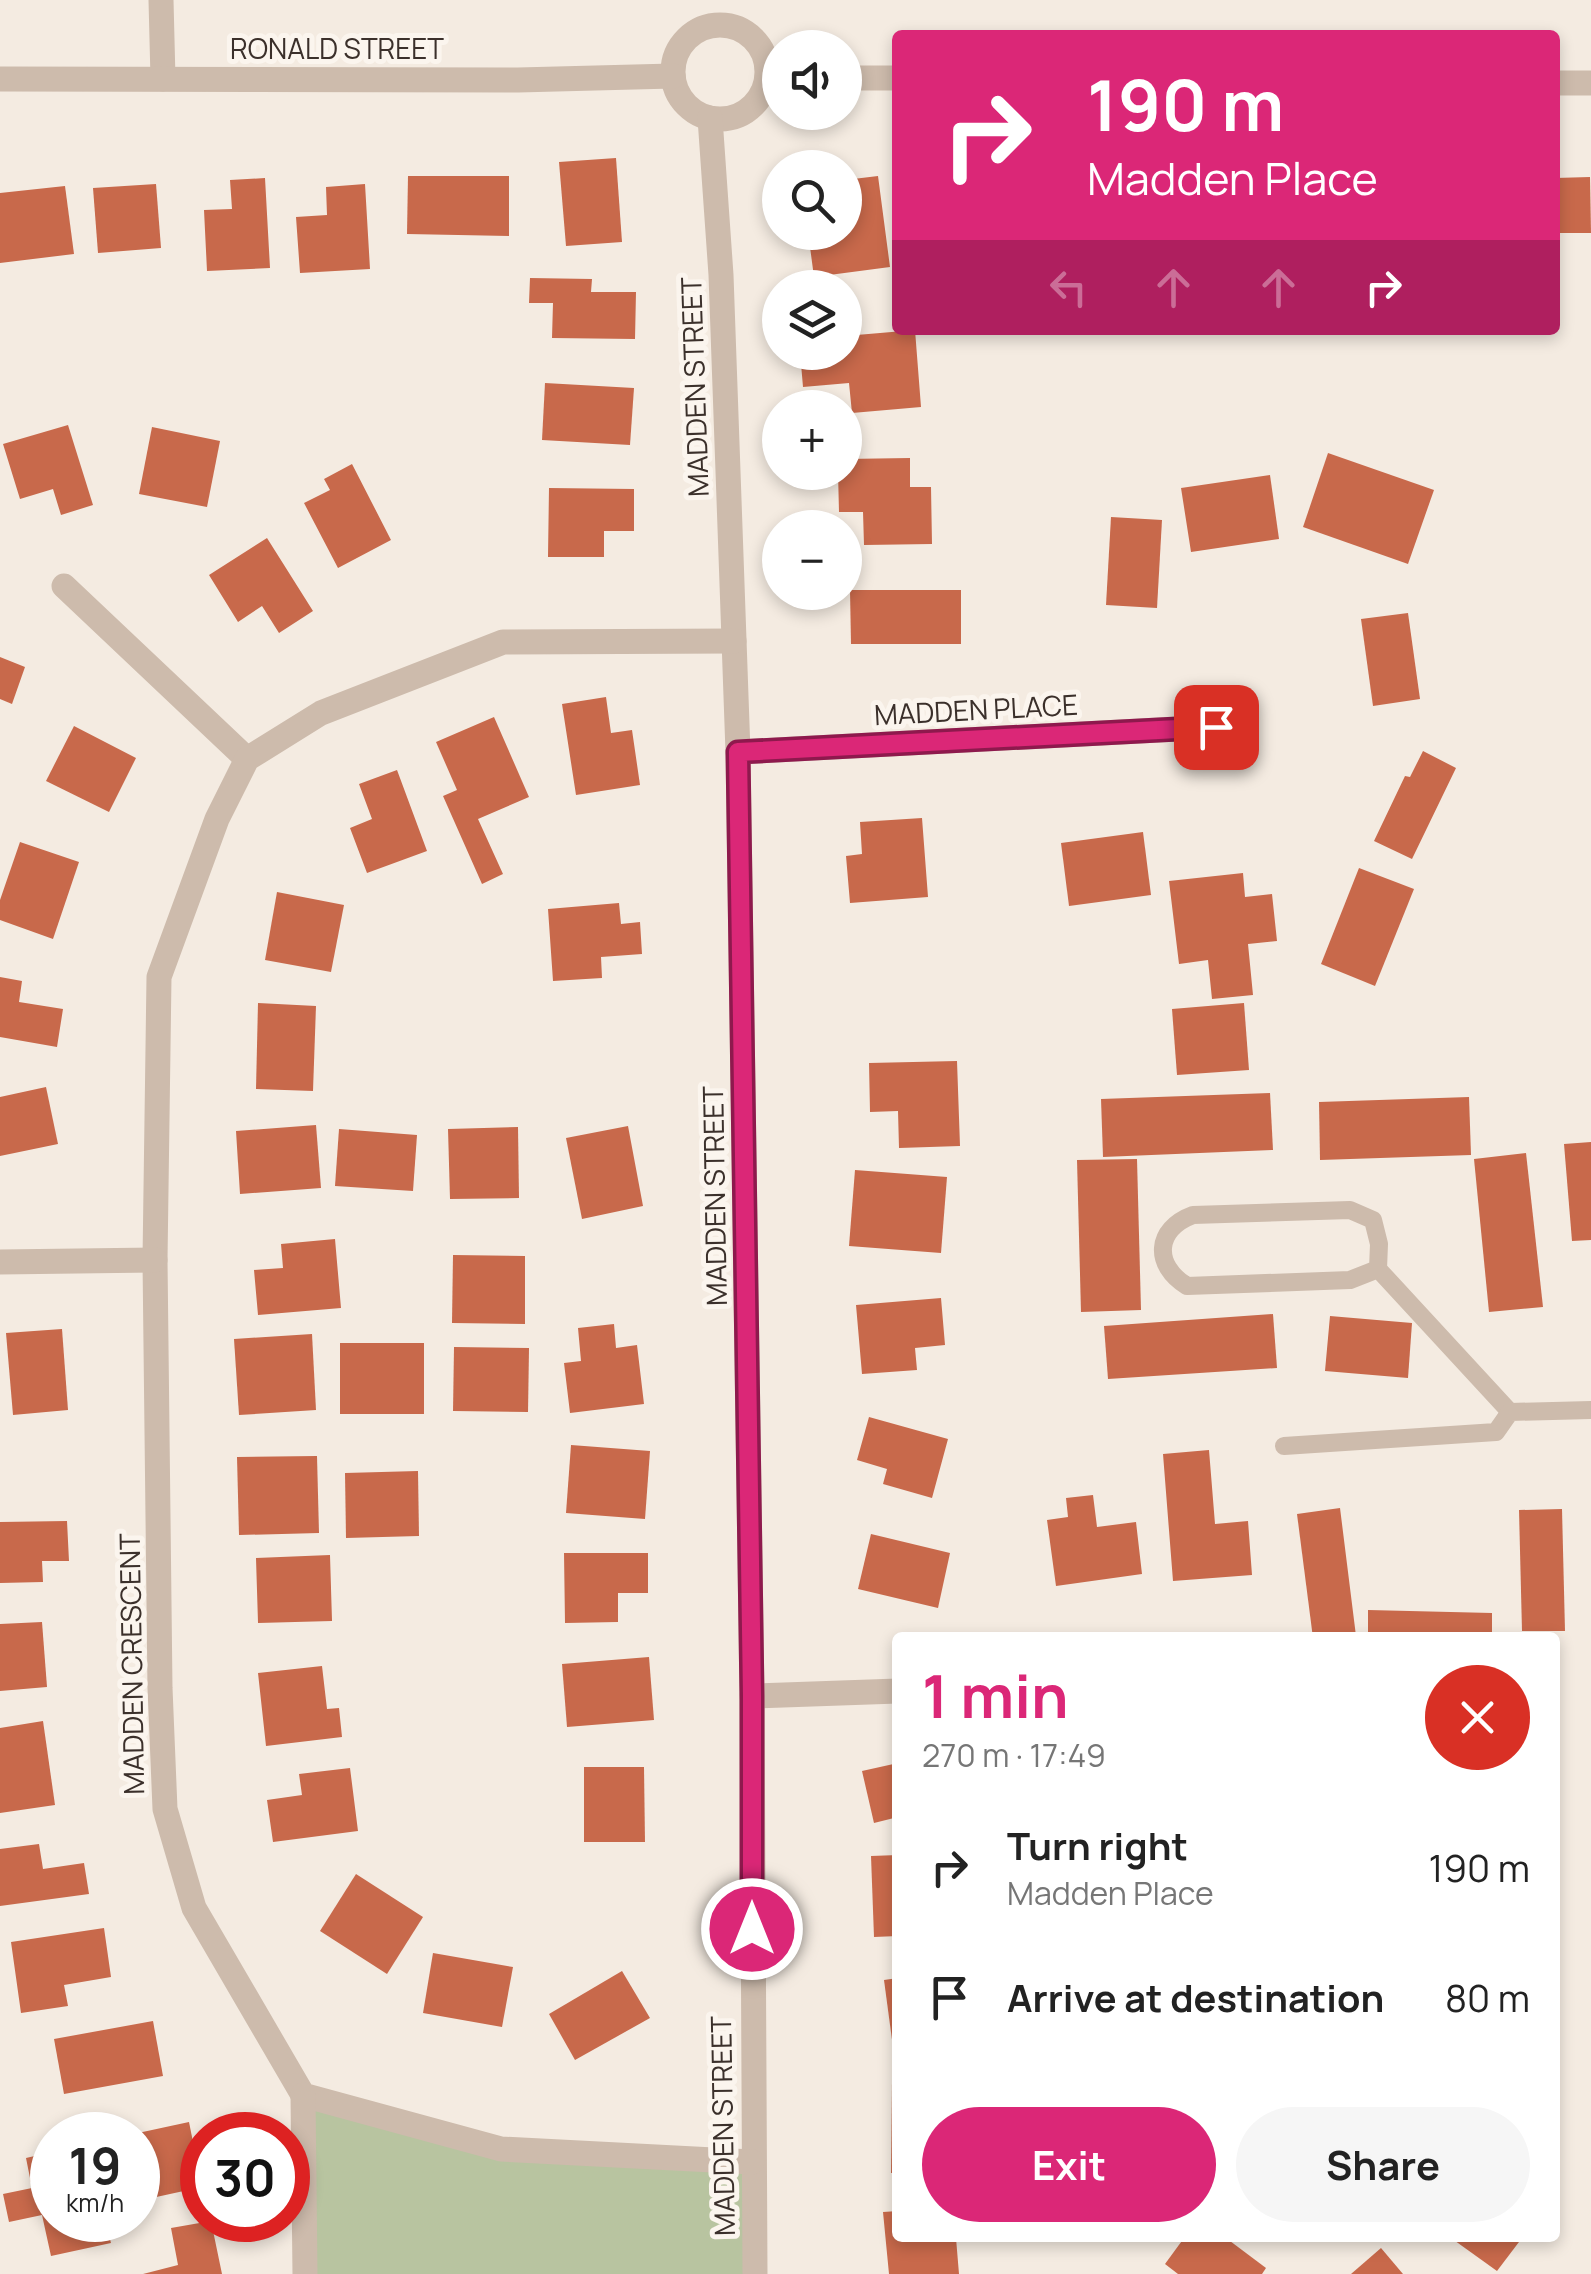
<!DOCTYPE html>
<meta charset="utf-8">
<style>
body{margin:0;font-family:Manrope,sans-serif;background:#f6f6f6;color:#222;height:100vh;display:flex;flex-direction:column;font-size:38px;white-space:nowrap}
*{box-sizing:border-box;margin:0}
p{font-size:32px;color:#767676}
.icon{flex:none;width:55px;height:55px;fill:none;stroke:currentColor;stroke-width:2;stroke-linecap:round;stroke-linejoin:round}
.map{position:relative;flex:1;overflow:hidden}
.sheet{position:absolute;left:892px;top:1632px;width:668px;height:610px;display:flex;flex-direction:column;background:#fff;border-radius:10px;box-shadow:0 5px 15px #0003}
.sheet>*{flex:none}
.banner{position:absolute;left:892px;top:30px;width:668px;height:305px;border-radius:10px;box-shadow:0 5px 15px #0003;background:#db2777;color:#fff;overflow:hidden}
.tools{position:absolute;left:762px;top:30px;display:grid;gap:20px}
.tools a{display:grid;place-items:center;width:100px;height:100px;border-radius:50%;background:#fff;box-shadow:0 5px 15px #0003;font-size:50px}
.speed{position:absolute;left:30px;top:2112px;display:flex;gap:20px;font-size:50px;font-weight:700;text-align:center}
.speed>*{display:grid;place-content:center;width:130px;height:130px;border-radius:50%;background:#fff;box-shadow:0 5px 15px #0003;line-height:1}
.speed small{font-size:25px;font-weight:400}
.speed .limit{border:15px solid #d22;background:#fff;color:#111}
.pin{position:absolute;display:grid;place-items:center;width:85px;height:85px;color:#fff;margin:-42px;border-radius:20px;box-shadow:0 5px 15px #0006}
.me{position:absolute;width:110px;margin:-55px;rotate:0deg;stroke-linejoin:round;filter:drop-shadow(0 0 8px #0008)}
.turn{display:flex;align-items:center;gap:35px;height:210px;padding:0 30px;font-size:45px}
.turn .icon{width:130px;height:130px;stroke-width:2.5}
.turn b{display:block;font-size:70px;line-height:85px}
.lanes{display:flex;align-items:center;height:95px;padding:0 30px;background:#0003;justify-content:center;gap:50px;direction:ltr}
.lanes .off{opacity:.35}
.round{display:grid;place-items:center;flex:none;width:105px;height:105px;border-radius:52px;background:#f6f6f6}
.head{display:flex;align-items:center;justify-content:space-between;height:170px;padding:0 30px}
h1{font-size:60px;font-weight:700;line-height:75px;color:#db2777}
.cta{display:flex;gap:20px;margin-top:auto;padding:20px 30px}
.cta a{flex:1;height:115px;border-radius:60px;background:#db2777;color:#fff;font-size:40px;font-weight:700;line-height:115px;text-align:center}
.cta a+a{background:#f6f6f6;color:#222}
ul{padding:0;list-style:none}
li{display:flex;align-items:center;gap:30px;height:130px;padding:0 30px}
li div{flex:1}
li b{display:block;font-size:38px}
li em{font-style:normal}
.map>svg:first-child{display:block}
.green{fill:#b8c4a0}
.building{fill:#c8694b}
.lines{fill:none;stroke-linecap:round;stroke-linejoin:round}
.lane{stroke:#cdbbac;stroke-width:18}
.street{stroke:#cdbbac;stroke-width:25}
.route-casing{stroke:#8e194d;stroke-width:25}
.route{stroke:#db2777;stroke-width:18}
.labels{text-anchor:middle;stroke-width:10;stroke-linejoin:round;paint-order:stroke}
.street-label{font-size:28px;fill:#3b302b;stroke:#fbf5ee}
</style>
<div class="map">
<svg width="1591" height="2274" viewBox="0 0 1591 2274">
<rect width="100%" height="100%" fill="#f4ebe1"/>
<polygon class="green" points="303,2095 501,2149 752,2162 755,2274 305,2274"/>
<g class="building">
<polygon points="616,158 622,242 566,246 559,162"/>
<polygon points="408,176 509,176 509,236 407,234"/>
<polygon points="878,176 890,267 814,277 808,232 845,232 845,180"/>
<polygon points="1590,177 1591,233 1555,233 1555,178"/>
<polygon points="265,178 270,268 207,271 204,210 232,209 230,180"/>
<polygon points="156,184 161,248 98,253 93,188"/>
<polygon points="365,184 370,269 300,273 296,217 327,215 326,187"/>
<polygon points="65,186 74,254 0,263 0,193"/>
<polygon points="530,278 592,279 591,292 636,292 635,339 552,338 553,303 529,303"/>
<polygon points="915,330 921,407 852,413 849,383 803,387 800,352 845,352 845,336"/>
<polygon points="545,383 634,388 630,445 542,440"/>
<polygon points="68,425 93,505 61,515 53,489 20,499 3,444"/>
<polygon points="152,427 220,441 207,507 139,494"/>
<polygon points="1328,453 1434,490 1408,564 1303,527"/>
<polygon points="910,458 910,487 931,487 932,544 864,545 863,512 839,512 838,472 845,472 845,459"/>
<polygon points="352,464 391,540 338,568 304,503 330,490 324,479"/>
<polygon points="1270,475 1279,539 1191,552 1181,488"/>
<polygon points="549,488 634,489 634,531 604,531 604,557 548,557"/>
<polygon points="1111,517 1162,520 1157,608 1106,605"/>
<polygon points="267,538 313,611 279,633 262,606 238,622 209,575"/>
<polygon points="850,590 961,590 961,644 851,644"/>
<polygon points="1408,613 1420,699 1373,706 1361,619"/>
<polygon points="0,657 25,667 12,704 0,699"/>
<polygon points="606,697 611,733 632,730 640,785 576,795 562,704"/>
<polygon points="494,717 529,797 478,819 503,874 482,884 443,796 457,790 436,742"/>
<polygon points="74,726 136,758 109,812 46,781"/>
<polygon points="1423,751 1456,768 1412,859 1374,841 1405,776 1410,777"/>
<polygon points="397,770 427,851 367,873 350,828 372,819 359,784"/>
<polygon points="922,818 928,897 850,903 846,856 862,854 860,822"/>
<polygon points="1143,832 1151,895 1069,906 1061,843"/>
<polygon points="20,842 79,862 53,939 0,920 0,900"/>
<polygon points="1359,868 1414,889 1375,986 1321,964"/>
<polygon points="1243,873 1245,897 1272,894 1277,941 1248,944 1253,995 1212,999 1208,960 1179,964 1169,881"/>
<polygon points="277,892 344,905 331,972 265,960"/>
<polygon points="619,903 621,924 640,922 642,954 601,957 602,978 553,981 548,909"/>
<polygon points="0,977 22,981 19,1002 63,1009 57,1047 0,1037"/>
<polygon points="258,1003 316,1006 313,1091 256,1089"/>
<polygon points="1244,1003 1249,1070 1177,1075 1172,1009"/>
<polygon points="957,1061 960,1146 899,1148 898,1111 870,1112 869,1063"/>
<polygon points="46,1087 58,1144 0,1156 0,1097"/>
<polygon points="1270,1093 1273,1150 1103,1157 1101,1099"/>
<polygon points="1469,1097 1471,1155 1320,1160 1319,1102"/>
<polygon points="316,1125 321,1188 240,1194 236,1131"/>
<polygon points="628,1126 643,1206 582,1219 566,1138"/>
<polygon points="518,1127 519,1198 450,1199 448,1129"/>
<polygon points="339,1129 417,1135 413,1191 335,1186"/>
<polygon points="1591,1142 1591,1240 1572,1241 1564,1144"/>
<polygon points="1526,1153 1543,1307 1489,1312 1474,1159"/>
<polygon points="1137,1159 1141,1310 1081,1312 1077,1160"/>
<polygon points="855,1170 947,1177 941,1253 849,1246"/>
<polygon points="335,1239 341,1308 258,1315 254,1270 283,1268 281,1244"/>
<polygon points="453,1255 525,1256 525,1324 452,1323"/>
<polygon points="941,1298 945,1345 915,1348 917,1370 862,1374 856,1305"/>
<polygon points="1273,1314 1277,1368 1108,1379 1104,1326"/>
<polygon points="1330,1316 1412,1323 1408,1378 1325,1371"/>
<polygon points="614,1324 616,1348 637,1345 644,1404 570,1413 564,1363 581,1361 578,1328"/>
<polygon points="62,1329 68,1410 13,1415 6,1333"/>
<polygon points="312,1334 316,1410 239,1415 234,1339"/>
<rect x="340" y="1343" width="84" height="71"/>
<polygon points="454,1347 529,1348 528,1412 453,1411"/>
<polygon points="869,1417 948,1439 932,1498 883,1484 887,1469 857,1460"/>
<polygon points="571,1445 650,1451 645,1519 566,1513"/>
<polygon points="1209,1450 1215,1524 1248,1521 1252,1575 1173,1581 1163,1454"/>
<polygon points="317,1456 319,1533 239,1535 237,1457"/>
<polygon points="418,1471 419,1536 346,1538 345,1473"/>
<polygon points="1093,1495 1097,1527 1136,1522 1142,1574 1056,1586 1047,1520 1068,1517 1066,1498"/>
<polygon points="1340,1508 1356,1636 1313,1638 1297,1514"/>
<polygon points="1562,1509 1565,1631 1522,1631 1519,1510"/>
<polygon points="67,1521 69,1561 42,1561 43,1582 0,1583 0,1522"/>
<polygon points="871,1534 950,1553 938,1608 858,1589"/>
<polygon points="564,1553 648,1553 648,1593 618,1593 618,1622 565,1623"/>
<polygon points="330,1555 332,1621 258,1623 256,1558"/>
<polygon points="1368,1610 1492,1613 1492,1638 1368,1638"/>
<polygon points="42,1622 47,1687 0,1691 0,1624"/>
<polygon points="649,1657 654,1720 567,1727 562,1664"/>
<polygon points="322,1666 327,1709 339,1708 342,1737 266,1746 258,1673"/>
<polygon points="43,1721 55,1805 0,1813 0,1728"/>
<polygon points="898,1763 898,1817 874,1823 862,1771"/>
<polygon points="584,1767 644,1767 645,1842 584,1842"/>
<polygon points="350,1768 358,1831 273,1842 267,1800 302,1795 299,1774"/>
<polygon points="39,1844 43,1869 84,1863 89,1894 0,1906 0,1849"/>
<polygon points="898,1855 898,1936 874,1937 871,1856"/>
<polygon points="356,1874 423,1917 387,1974 320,1931"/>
<polygon points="104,1928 111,1977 64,1985 68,2006 21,2013 11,1942"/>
<polygon points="433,1953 513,1967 502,2027 423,2013"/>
<polygon points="622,1971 650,2018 575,2060 549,2014"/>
<polygon points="898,1978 898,2061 895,2062 884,1980"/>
<polygon points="153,2021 163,2076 64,2094 54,2039"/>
<polygon points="892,2082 898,2082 898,2173 891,2173"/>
<polygon points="189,2122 202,2187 138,2201 138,2133"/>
<polygon points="52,2152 52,2220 105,2220 111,2243 51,2256 42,2215 9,2222 3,2194 32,2188 26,2158"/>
<polygon points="898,2211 898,2238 956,2238 959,2274 889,2274 883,2212"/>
<polygon points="211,2221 222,2274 143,2274 178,2265 171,2228"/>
<polygon points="1184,2238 1226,2238 1266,2268 1262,2274 1178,2274 1165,2264"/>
<polygon points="1451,2238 1522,2238 1497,2271"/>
<polygon points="1381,2248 1403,2274 1351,2274"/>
</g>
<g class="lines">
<g class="lane">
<path d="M1378 1269 1350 1280 1187 1286C1153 1265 1155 1229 1193 1215L1350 1210 1373 1220 1379 1244 1378 1269 1510 1412"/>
<polyline points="1284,1446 1496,1432 1510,1412 1591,1410"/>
</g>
<g class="street">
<polyline points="161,0 163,79"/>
<circle cx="720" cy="72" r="47"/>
<polyline points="845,78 898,78"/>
<polyline points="0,79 518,80 673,76"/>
<polyline points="1555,83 1591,83"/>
<polyline points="710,118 721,275 738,752 752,1696 755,2274"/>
<polyline points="64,586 247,759"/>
<polyline points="734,641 503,642 321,713 247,759 217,819 159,977 155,1260 160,1688 165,1809 194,1908 303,2095 501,2149 752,2162"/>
<polyline points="738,752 1216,727"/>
<polyline points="0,1262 155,1260"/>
<polyline points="752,1696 898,1691"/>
<polyline points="303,2095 305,2274"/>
</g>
</g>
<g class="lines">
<g class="route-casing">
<polyline id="route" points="752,1929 752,1696 738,752 1216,727"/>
</g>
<use href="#route" class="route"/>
</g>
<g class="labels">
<g class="street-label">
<text x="337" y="59">RONALD STREET</text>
<text transform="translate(695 387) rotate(-92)" y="10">MADDEN STREET</text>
<text transform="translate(976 710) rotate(-3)" y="10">MADDEN PLACE</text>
<text transform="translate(715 1196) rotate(-91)" y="10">MADDEN STREET</text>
<text transform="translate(132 1664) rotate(-91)" y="10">MADDEN CRESCENT</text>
<text transform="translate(723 2126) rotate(-91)" y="10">MADDEN STREET</text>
</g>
</g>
</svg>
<div class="tools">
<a><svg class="icon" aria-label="sound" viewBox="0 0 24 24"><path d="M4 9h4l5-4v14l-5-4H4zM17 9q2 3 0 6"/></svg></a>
<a><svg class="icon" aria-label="search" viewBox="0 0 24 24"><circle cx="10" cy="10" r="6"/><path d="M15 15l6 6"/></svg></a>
<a><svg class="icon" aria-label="layers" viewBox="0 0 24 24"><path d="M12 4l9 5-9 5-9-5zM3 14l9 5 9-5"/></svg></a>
<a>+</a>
<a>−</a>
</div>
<div class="speed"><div>19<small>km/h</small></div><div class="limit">30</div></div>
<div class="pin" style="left:1216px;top:727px;background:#d93025"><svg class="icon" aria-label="arrive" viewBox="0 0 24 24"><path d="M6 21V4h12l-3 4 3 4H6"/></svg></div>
<svg class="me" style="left:752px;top:1929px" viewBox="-20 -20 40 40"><circle r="17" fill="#db2777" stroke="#fff" stroke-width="3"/><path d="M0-11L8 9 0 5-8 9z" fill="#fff"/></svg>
<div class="banner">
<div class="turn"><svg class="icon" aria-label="right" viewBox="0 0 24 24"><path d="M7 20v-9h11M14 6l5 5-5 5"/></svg><div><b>190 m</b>Madden Place</div></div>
<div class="lanes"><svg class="icon off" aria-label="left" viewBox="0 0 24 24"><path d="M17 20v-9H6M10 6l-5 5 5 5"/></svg><svg class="icon off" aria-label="ahead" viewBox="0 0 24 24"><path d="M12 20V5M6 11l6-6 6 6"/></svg><svg class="icon off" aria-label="ahead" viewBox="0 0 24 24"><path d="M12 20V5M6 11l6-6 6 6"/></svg><svg class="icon" aria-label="right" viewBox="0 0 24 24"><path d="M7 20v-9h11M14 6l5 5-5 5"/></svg></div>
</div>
<section class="sheet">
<div class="head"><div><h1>1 min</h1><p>270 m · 17:49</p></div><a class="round" style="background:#d93025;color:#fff"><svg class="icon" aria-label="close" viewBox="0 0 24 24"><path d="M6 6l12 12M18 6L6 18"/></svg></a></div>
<ul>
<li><svg class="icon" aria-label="right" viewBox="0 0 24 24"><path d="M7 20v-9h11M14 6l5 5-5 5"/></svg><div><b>Turn right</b><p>Madden Place</p></div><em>190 m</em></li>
<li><svg class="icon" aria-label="arrive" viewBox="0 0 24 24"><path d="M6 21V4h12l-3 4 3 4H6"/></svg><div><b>Arrive at destination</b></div><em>80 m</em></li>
</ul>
<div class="cta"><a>Exit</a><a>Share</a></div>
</section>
</div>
